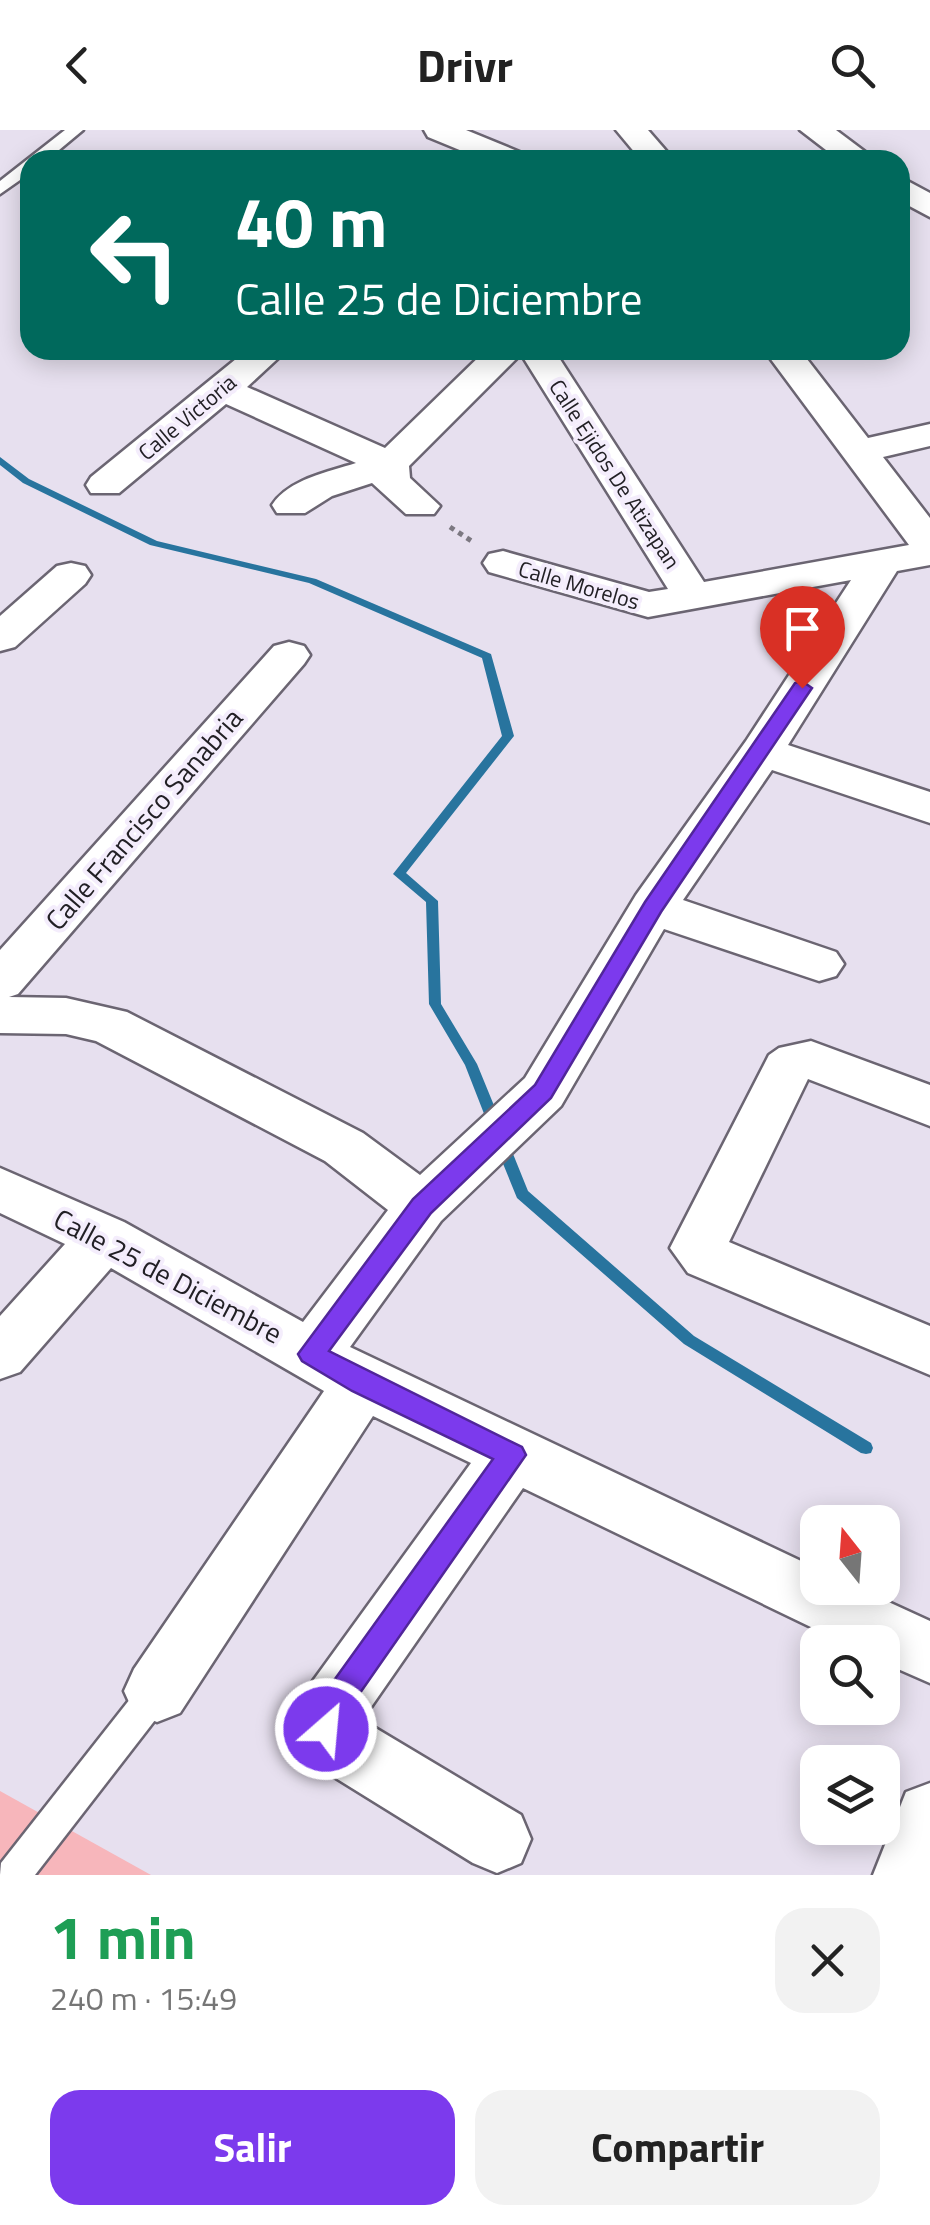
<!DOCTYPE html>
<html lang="es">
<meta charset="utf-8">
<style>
body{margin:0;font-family:"Titillium Web",sans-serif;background:#f2f2f2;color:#222;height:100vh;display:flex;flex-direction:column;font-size:38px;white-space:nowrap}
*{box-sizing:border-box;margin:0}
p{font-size:32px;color:#767676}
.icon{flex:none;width:55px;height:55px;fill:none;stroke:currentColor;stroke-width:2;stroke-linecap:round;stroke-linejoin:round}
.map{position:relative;height:1745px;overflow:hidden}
.panel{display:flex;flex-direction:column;background:#fff;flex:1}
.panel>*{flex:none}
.banner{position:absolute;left:20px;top:20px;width:890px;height:210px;border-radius:30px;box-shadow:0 5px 25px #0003;background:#00695c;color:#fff;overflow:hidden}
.needle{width:65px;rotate:343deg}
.fabs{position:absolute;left:800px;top:1375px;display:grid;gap:20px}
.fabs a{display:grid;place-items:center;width:100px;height:100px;border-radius:20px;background:#fff;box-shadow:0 5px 25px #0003;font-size:50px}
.pin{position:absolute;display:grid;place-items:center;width:85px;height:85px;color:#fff;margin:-102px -42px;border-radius:50% 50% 50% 0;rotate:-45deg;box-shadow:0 0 10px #0007}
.pin .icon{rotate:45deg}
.me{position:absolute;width:110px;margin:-55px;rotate:27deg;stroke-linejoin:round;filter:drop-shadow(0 0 8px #0008)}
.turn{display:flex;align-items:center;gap:35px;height:210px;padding:0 50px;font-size:45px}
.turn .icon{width:130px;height:130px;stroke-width:2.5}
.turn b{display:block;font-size:70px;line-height:85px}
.round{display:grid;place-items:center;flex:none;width:105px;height:105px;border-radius:30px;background:#f2f2f2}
.headline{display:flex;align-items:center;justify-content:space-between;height:170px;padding:0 50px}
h1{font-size:60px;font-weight:700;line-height:75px;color:#1e9e55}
.action{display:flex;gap:20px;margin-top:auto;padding:20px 50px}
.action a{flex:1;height:115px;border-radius:30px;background:#7c3aed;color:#fff;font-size:40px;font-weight:700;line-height:115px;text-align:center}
.action a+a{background:#f2f2f2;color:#222}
header{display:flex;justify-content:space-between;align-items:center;height:130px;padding:0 50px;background:#fff;font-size:45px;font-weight:700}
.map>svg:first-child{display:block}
.green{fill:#f7b6bb}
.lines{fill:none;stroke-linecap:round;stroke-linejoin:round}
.stream{fill:#28749e;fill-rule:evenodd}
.service-casing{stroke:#6b6572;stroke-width:5}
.minor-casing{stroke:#6b6572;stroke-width:5}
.path{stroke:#7c7881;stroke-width:5;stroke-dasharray:5 5;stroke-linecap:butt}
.service{fill:#fff;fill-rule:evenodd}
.minor{fill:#fff;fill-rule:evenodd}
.route{fill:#7c3aed;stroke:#51269a;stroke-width:2.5}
.labels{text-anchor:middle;stroke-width:8;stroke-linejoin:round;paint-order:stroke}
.far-street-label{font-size:22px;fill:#222025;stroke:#f4edfc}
.street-label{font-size:28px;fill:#222025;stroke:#f4edfc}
</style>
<header><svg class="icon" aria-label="back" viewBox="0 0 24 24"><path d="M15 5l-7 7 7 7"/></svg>Drivr<svg class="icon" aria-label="search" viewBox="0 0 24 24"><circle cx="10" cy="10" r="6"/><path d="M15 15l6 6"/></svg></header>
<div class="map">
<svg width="930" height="1745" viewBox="0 0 930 1745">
<rect width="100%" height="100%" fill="#e7e0ef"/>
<polygon class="green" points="0,1661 151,1745 0,1745"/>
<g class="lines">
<g class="stream">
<polygon points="0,327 29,349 157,411 316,449 491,524 514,606 406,743 438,771 441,874 477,934 502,995 500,999 490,999 465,935 429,874 426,772 393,744 502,606 482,528 309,453 150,415 23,353 0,335"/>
<polygon points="502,1009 507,1010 509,1014 528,1061 694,1206 871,1313 873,1318 871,1323 866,1324 861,1323 684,1214 517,1068 495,1014 497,1010"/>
</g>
<g class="service-casing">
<g id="service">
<polygon points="65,0 83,0 47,30 30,30 30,43 0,64 0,51"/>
<polygon points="157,1546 169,1550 173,1561 169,1572 35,1745 0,1745 1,1733 145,1550"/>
</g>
</g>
<g class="minor-casing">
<g id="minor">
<polygon points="424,0 466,0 522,23 527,30 484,30 428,7"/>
<polygon points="616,0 648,0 674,30 641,30"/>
<polygon points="800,0 836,0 876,30 839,30"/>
<polygon points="900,47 930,63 930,87 900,71"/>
<path d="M247 220H287L247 257 385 318 486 220H554L704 452 909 415 764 220H800L868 308 930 294V316L883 327 930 388V435L897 441 788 615 930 662V693L772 640 683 770 836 822 844 834 836 846 819 851 664 799 561 976 441 1091 350 1217 818 1439V1458H858L930 1491V1553L882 1532V1512H842L523 1358 362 1590 521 1685 531 1709 521 1733 497 1743 473 1733 318 1637 303 1621 293 1599 310 1555 471 1333 373 1286 180 1583 157 1592 134 1583 124 1561 134 1539 324 1261 111 1138 20 1242 0 1249V1186L65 1114 0 1083V1038L124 1092 303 1192 388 1080 325 1031 96 911 66 904 0 903V820L274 516 289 512 304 516 310 525 304 534 18 864 9 867 66 868 127 882 363 1003 420 1045 525 948 636 765 746 611 851 450 648 487 489 442 483 433 489 424 503 421 649 462 668 459 521 224 409 336 410 348 440 376 434 384H406L372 353 332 366 305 383H277L272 375C289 349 328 342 356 333L226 274 119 363H91L86 355 91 347Z"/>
<polygon points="71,433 85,436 91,445 85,454 15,517 0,521 0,486 57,436"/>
<polygon points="811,911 930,955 930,996 808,949 729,1112 930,1196 930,1245 688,1143 670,1118 769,925 779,918"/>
<polygon points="930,1653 930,1745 873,1745 906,1662"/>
</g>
</g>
<polyline class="path" points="450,397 473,412"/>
<use href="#service" class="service"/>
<use href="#minor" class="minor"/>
</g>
<polygon class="route" points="802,551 812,558 661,782 551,968 431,1083 329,1221 522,1317 526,1325 346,1583 337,1609 326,1614 315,1609 311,1599 322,1567 493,1329 352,1261 302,1231 298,1224 413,1069 535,955 645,772 795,553"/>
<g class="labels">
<g class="far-street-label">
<text transform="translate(187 287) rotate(-40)" y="8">Calle Victoria</text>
<text transform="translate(615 344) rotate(57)" y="8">Calle Ejidos De Atizapan</text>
<text transform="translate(579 455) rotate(16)" y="8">Calle Morelos</text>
</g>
<g class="street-label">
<text transform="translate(144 689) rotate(-49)" y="10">Calle Francisco Sanabria</text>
<text transform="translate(168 1146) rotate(28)" y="10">Calle 25 de Diciembre</text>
</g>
</g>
</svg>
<div class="fabs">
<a><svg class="needle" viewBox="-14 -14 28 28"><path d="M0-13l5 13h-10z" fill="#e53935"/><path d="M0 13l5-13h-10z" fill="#767676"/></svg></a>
<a><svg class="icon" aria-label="search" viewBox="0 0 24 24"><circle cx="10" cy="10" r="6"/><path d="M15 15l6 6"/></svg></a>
<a><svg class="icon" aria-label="layers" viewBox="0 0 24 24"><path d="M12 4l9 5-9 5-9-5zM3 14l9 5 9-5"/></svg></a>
</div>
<div class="pin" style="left:802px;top:558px;background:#d93025"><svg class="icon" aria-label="arrive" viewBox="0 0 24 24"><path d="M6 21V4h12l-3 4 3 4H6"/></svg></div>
<svg class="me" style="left:326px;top:1599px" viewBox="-20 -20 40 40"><circle r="17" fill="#7c3aed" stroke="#fff" stroke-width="3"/><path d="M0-11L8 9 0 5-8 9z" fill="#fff"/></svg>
<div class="banner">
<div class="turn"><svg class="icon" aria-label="left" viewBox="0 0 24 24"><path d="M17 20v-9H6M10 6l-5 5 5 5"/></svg><div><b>40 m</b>Calle 25 de Diciembre</div></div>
</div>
</div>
<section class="panel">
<div class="headline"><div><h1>1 min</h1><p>240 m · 15:49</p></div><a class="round"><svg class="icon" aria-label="close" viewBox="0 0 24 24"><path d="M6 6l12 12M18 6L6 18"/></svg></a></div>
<div class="action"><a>Salir</a><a>Compartir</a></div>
</section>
